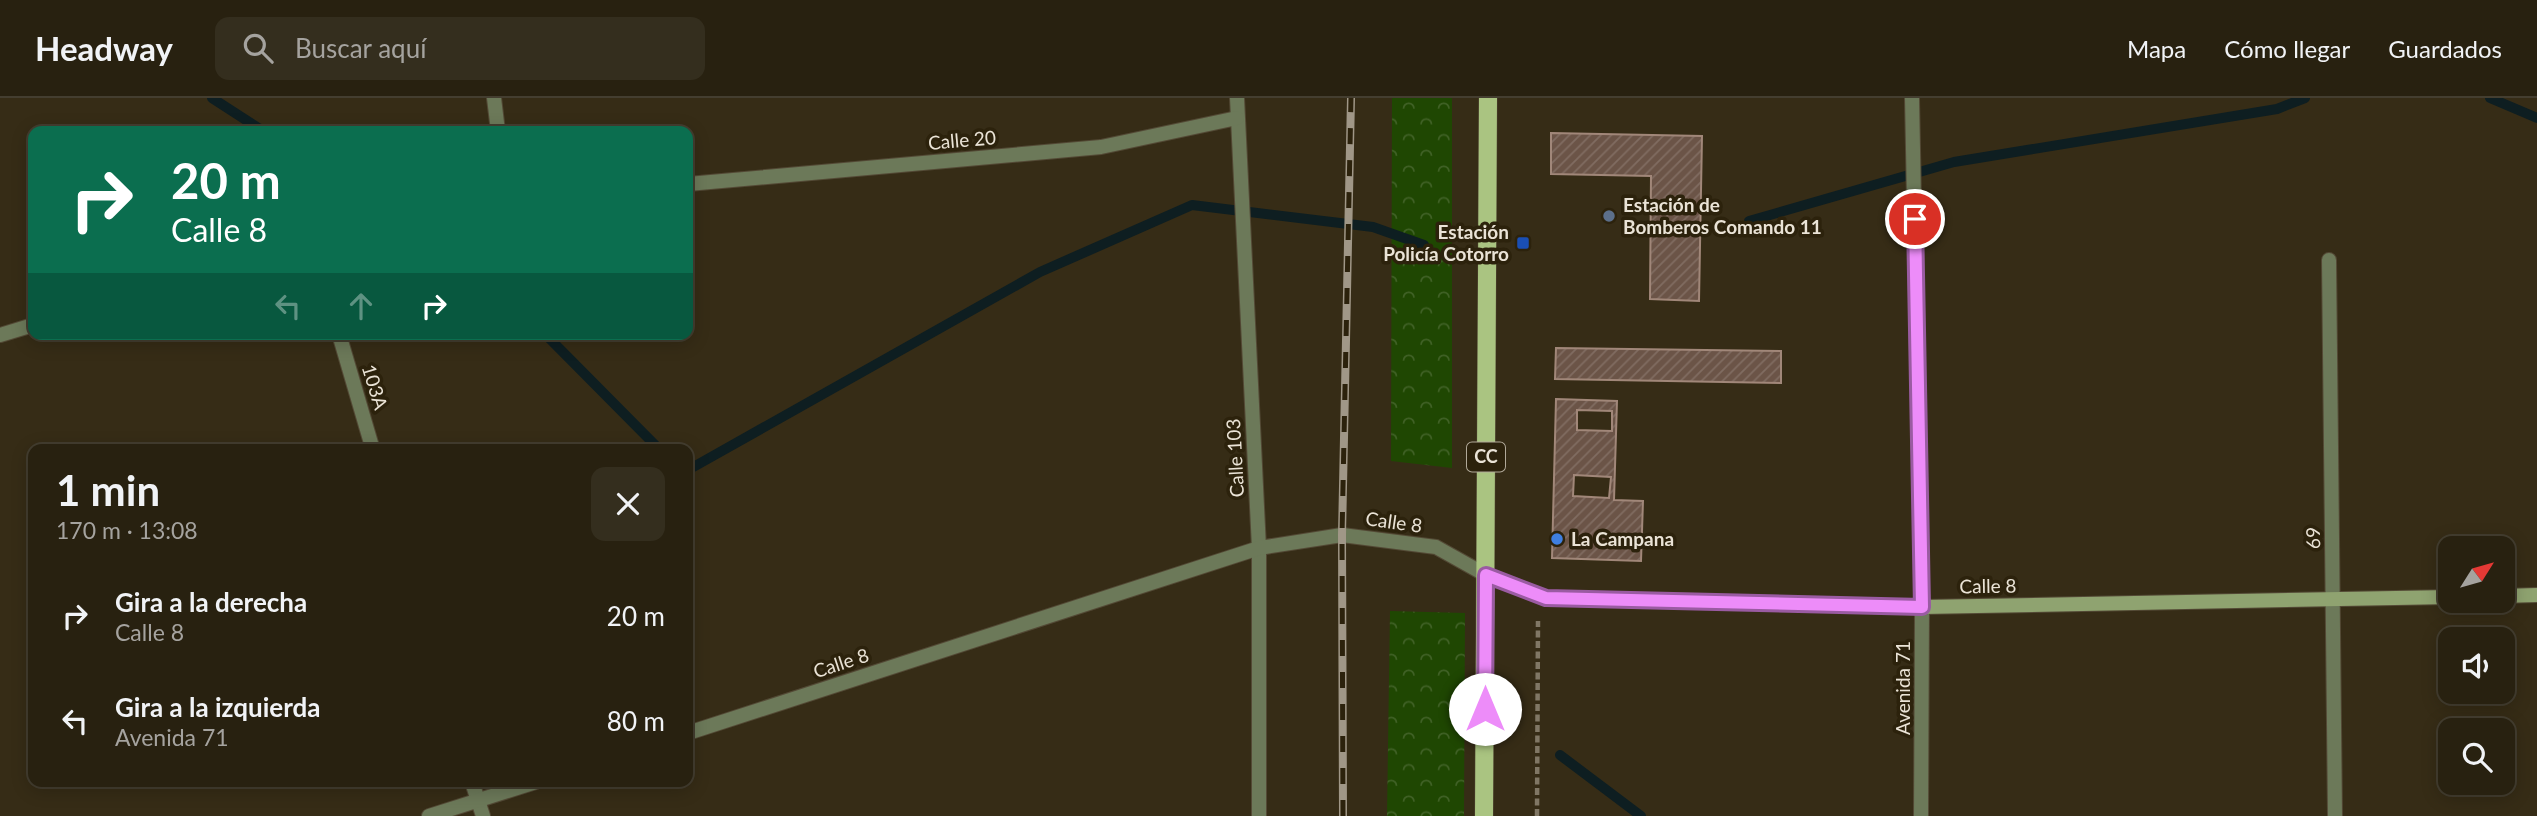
<!DOCTYPE html>
<html lang="es">
<meta charset="utf-8">
<style>
body{margin:0;font-family:Lato,sans-serif;background:#342e1e;color:#f1f3f6;height:100vh;display:flex;flex-direction:column;font-size:26px;white-space:nowrap}
*{box-sizing:border-box;margin:0}
p{font-size:23px;color:#a5a39f}
.icon{flex:none;width:38px;height:38px;fill:none;stroke:currentColor;stroke-width:2;stroke-linecap:round;stroke-linejoin:round}
.map{position:relative;flex:1;overflow:hidden}
.details{position:absolute;left:28px;top:346px;width:665px;height:343px;display:flex;flex-direction:column;background:#282110;border-radius:14px;box-shadow:0 4px 18px #0003,0 0 0 2px #443e30}
.details>*{flex:none}
.top-card{position:absolute;left:28px;top:28px;width:665px;height:214px;border-radius:14px;box-shadow:0 4px 18px #0003,0 0 0 2px #443e30;background:#0b6e4f;color:#fff;overflow:hidden}
.needle{width:46px;rotate:53deg}
.fabs{position:absolute;left:2438px;top:438px;display:grid;gap:14px}
.fabs a{display:grid;place-items:center;width:77px;height:77px;border-radius:14px;background:#282110;box-shadow:0 4px 18px #0003,0 0 0 2px #443e30;font-size:35px}
.pin{position:absolute;display:grid;place-items:center;width:60px;height:60px;color:#fff;margin:-30px;border:4px solid #fff;border-radius:50%;box-shadow:0 2px 7px #0007}
.me{position:absolute;width:77px;margin:-38px;rotate:0deg;stroke-linejoin:round;filter:drop-shadow(0 0 5px #0008)}
.turn{display:flex;align-items:center;gap:24px;height:147px;padding:0 28px;font-size:32px}
.turn .icon{width:91px;height:91px;stroke-width:2.5}
.turn b{display:block;font-size:49px;line-height:60px}
.lanes{display:flex;align-items:center;height:66px;padding:0 28px;background:#0003;justify-content:center;gap:35px;direction:ltr}
.lanes .off{opacity:.35}
.round{display:grid;place-items:center;flex:none;width:74px;height:74px;border-radius:14px;background:#342e1e}
.head{display:flex;align-items:center;justify-content:space-between;height:119px;padding:0 28px}
h1{font-size:42px;font-weight:700;line-height:52px}
ul{padding:0;list-style:none}
li{display:flex;align-items:center;gap:21px;height:105px;padding:0 28px}
li div{flex:1}
li b{display:block;font-size:26px}
li em{font-style:normal}
header{display:flex;align-items:center;gap:42px;box-sizing:border-box;height:98px;padding:0 35px;background:#282110;border-bottom:2px solid #443e30}
header strong{font-size:33px}
nav{display:flex;gap:38px;margin-inline-start:auto;font-size:24px}
.search{width:490px;height:63px;background:#342e1e;display:flex;align-items:center;gap:18px;box-sizing:border-box;padding:0 24px;border-radius:14px;color:#a5a39f;font-size:26px}
.map>svg:first-child{display:block}
.forest{fill:url(#forest-crowns)}
.lines{fill:none;stroke-linecap:round;stroke-linejoin:round}
.stream{stroke:#0e1e21;stroke-width:10}
.building{fill:url(#building-hatch);stroke:#a18779;stroke-width:2;fill-rule:evenodd}
.street-casing{stroke:#534935;stroke-width:16}
.secondary-casing{stroke:#534935;stroke-width:16}
.primary-casing{stroke:#534935;stroke-width:19}
.path{stroke:#807765;stroke-width:4.5;stroke-dasharray:7 3.5;stroke-linecap:butt}
.street{stroke:#6c7959;stroke-width:14}
.secondary{stroke:#8fa370;stroke-width:14}
.primary{stroke:#aac481;stroke-width:18}
.rail-casing{stroke:#a09787;stroke-width:8}
.rail{stroke:#2c220c;stroke-width:5;stroke-dasharray:16;stroke-linecap:butt}
.route-casing{stroke:#9a5ba2;stroke-width:18}
.route{stroke:#ed8cf9;stroke-width:12}
.service-dot{fill:#5c6f8a;stroke:#2c220c;stroke-width:2.5}
.transit-dot{fill:#1a4fb4;stroke:#2c220c;stroke-width:2.5}
.shop-dot{fill:#3f7fe0;stroke:#2c220c;stroke-width:2.5}
.labels{text-anchor:middle;stroke-width:7;stroke-linejoin:round;paint-order:stroke}
.shield{fill:#2c220c;stroke:#b1a999;stroke-width:2}
.shield-label{font-size:18px;font-weight:bold;fill:#eae3d6}
.street-label{font-size:19px;fill:#eae3d6;stroke:#2c220c}
.poi-label{font-size:19px;font-weight:bold;fill:#eae3d6;stroke:#2c220c;text-anchor:start}
</style>
<header>
<strong>Headway</strong>
<div class="search"><svg class="icon" aria-label="search" viewBox="0 0 24 24"><circle cx="10" cy="10" r="6"/><path d="M15 15l6 6"/></svg>Buscar aquí</div>
<nav><a>Mapa</a><a>Cómo llegar</a><a>Guardados</a></nav>
</header>
<div class="map">
<svg width="2537" height="718" viewBox="0 0 2537 718">
<defs>
<pattern id="forest-crowns" width="20" height="18" patternUnits="userSpaceOnUse" patternTransform="scale(1.75)"><rect width="20" height="18" fill="#1f4702"/><path d="M2 6a3 3 0 1 1 6 0M12 15a3 3 0 1 1 6 0" fill="none" stroke="#406126"/></pattern>
<pattern id="building-hatch" width="6" height="6" patternUnits="userSpaceOnUse" patternTransform="scale(1.75)"><rect width="6" height="6" fill="#6b5447"/><path d="M-1 1l2-2M0 6l6-6M5 7l2-2" fill="none" stroke="#806c61"/></pattern>
</defs>
<rect width="100%" height="100%" fill="#362c16"/>
<g class="forest">
<polygon points="1392,0 1452,0 1452,370 1391,363"/>
<polygon points="1390,513 1465,515 1464,718 1387,718"/>
</g>
<g class="lines">
<g class="stream">
<polyline points="212,0 263,33"/>
<polyline points="2490,0 2537,20"/>
<polyline points="1749,123 1954,64 2277,11 2305,0"/>
<polyline points="545,236 660,352"/>
<polyline points="688,372 1040,174 1192,107 1373,129 1424,147"/>
<polyline points="1560,657 1641,718"/>
</g>
</g>
<g class="building">
<polygon points="1551,35 1702,38 1699,203 1650,201 1651,78 1551,76"/>
<polygon points="1556,250 1781,253 1781,285 1555,281"/>
<path d="M1556 301 1617 303 1614 402 1643 403 1641 463 1552 460ZM1577 312 1612 313V333L1577 332ZM1574 377 1611 379 1609 400 1573 398Z"/>
</g>
<g class="lines">
<g class="street-casing">
<g id="street">
<polyline points="494,0 498,33"/>
<polyline points="1237,0 1259,450 1259,718"/>
<polyline points="1912,0 1922,509 1921,718"/>
<polyline points="688,86 1101,49 1237,20"/>
<polyline points="2329,162 2335,718"/>
<polyline points="339,236 373,352"/>
<polyline points="0,237 33,227"/>
<polyline points="688,635 1259,450 1342,437 1436,449 1486,477"/>
<polyline points="472,684 483,718"/>
<polyline points="429,718 536,684"/>
</g>
</g>
<g class="secondary-casing">
<g id="secondary">
<polyline points="1486,477 1546,500 1922,509 2450,499"/>
<polyline points="2502,498 2537,497"/>
</g>
</g>
<g class="primary-casing">
<polyline id="primary" points="1484,718 1488,0"/>
</g>
<polyline class="path" points="1537,718 1538,523"/>
<use href="#street" class="street"/>
<use href="#secondary" class="secondary"/>
<use href="#primary" class="primary"/>
<g class="rail-casing">
<polyline id="rail" points="1343,718 1342,437 1351,0"/>
</g>
<use href="#rail" class="rail"/>
</g>
<g class="lines">
<g class="route-casing">
<polyline id="route" points="1485,611 1486,477 1546,500 1922,509 1915,121"/>
</g>
<use href="#route" class="route"/>
</g>
<circle class="service-dot" cx="1609" cy="118" r="7"/>
<rect class="transit-dot" x="1516" y="138" width="14" height="14" rx="3.5"/>
<circle class="shop-dot" cx="1557" cy="441" r="7"/>
<g class="labels">
<rect class="shield" x="1467" y="344.5" width="38" height="29" rx="5"/>
<g class="shield-label">
<text x="1486" y="365">CC</text>
</g>
<g class="street-label">
<text transform="translate(962 42) rotate(-5)" y="7">Calle 20</text>
<text transform="translate(375 289) rotate(73)" y="7">103A</text>
<text transform="translate(1235 360) rotate(-93)" y="7">Calle 103</text>
<text transform="translate(1394 424) rotate(8)" y="7">Calle 8</text>
<text transform="translate(2313 440) rotate(-91)" y="7">69</text>
<text transform="translate(1988 488) rotate(-1)" y="7">Calle 8</text>
<text transform="translate(841 565) rotate(-18)" y="7">Calle 8</text>
<text transform="translate(1903 590) rotate(-90)" y="7">Avenida 71</text>
</g>
<g class="poi-label">
<text x="1623" y="114">Estación de<tspan x="1623" dy="22">Bomberos Comando 11</tspan></text>
<text x="1509" y="141" text-anchor="end">Estación<tspan x="1509" dy="22">Policía Cotorro</tspan></text>
<text x="1571" y="448">La Campana</text>
</g>
</g>
</svg>
<div class="fabs">
<a><svg class="needle" viewBox="-14 -14 28 28"><path d="M0-13l5 13h-10z" fill="#e53935"/><path d="M0 13l5-13h-10z" fill="#a5a39f"/></svg></a>
<a><svg class="icon" aria-label="sound" viewBox="0 0 24 24"><path d="M4 9h4l5-4v14l-5-4H4zM17 9q2 3 0 6"/></svg></a>
<a><svg class="icon" aria-label="search" viewBox="0 0 24 24"><circle cx="10" cy="10" r="6"/><path d="M15 15l6 6"/></svg></a>
</div>
<div class="pin" style="left:1915px;top:121px;background:#d93025"><svg class="icon" aria-label="arrive" viewBox="0 0 24 24"><path d="M6 21V4h12l-3 4 3 4H6"/></svg></div>
<svg class="me" style="left:1485px;top:611px" viewBox="-20 -20 40 40"><circle r="19" fill="#fff"/><path d="M0-13L10 11 0 6-10 11z" fill="#ed8cf9"/></svg>
<div class="top-card">
<div class="turn"><svg class="icon" aria-label="right" viewBox="0 0 24 24"><path d="M7 20v-9h11M14 6l5 5-5 5"/></svg><div><b>20 m</b>Calle 8</div></div>
<div class="lanes"><svg class="icon off" aria-label="left" viewBox="0 0 24 24"><path d="M17 20v-9H6M10 6l-5 5 5 5"/></svg><svg class="icon off" aria-label="ahead" viewBox="0 0 24 24"><path d="M12 20V5M6 11l6-6 6 6"/></svg><svg class="icon" aria-label="right" viewBox="0 0 24 24"><path d="M7 20v-9h11M14 6l5 5-5 5"/></svg></div>
</div>
<section class="details">
<div class="head"><div><h1>1 min</h1><p>170 m · 13:08</p></div><a class="round"><svg class="icon" aria-label="close" viewBox="0 0 24 24"><path d="M6 6l12 12M18 6L6 18"/></svg></a></div>
<ul>
<li><svg class="icon" aria-label="right" viewBox="0 0 24 24"><path d="M7 20v-9h11M14 6l5 5-5 5"/></svg><div><b>Gira a la derecha</b><p>Calle 8</p></div><em>20 m</em></li>
<li><svg class="icon" aria-label="left" viewBox="0 0 24 24"><path d="M17 20v-9H6M10 6l-5 5 5 5"/></svg><div><b>Gira a la izquierda</b><p>Avenida 71</p></div><em>80 m</em></li>
</ul>
</section>
</div>
